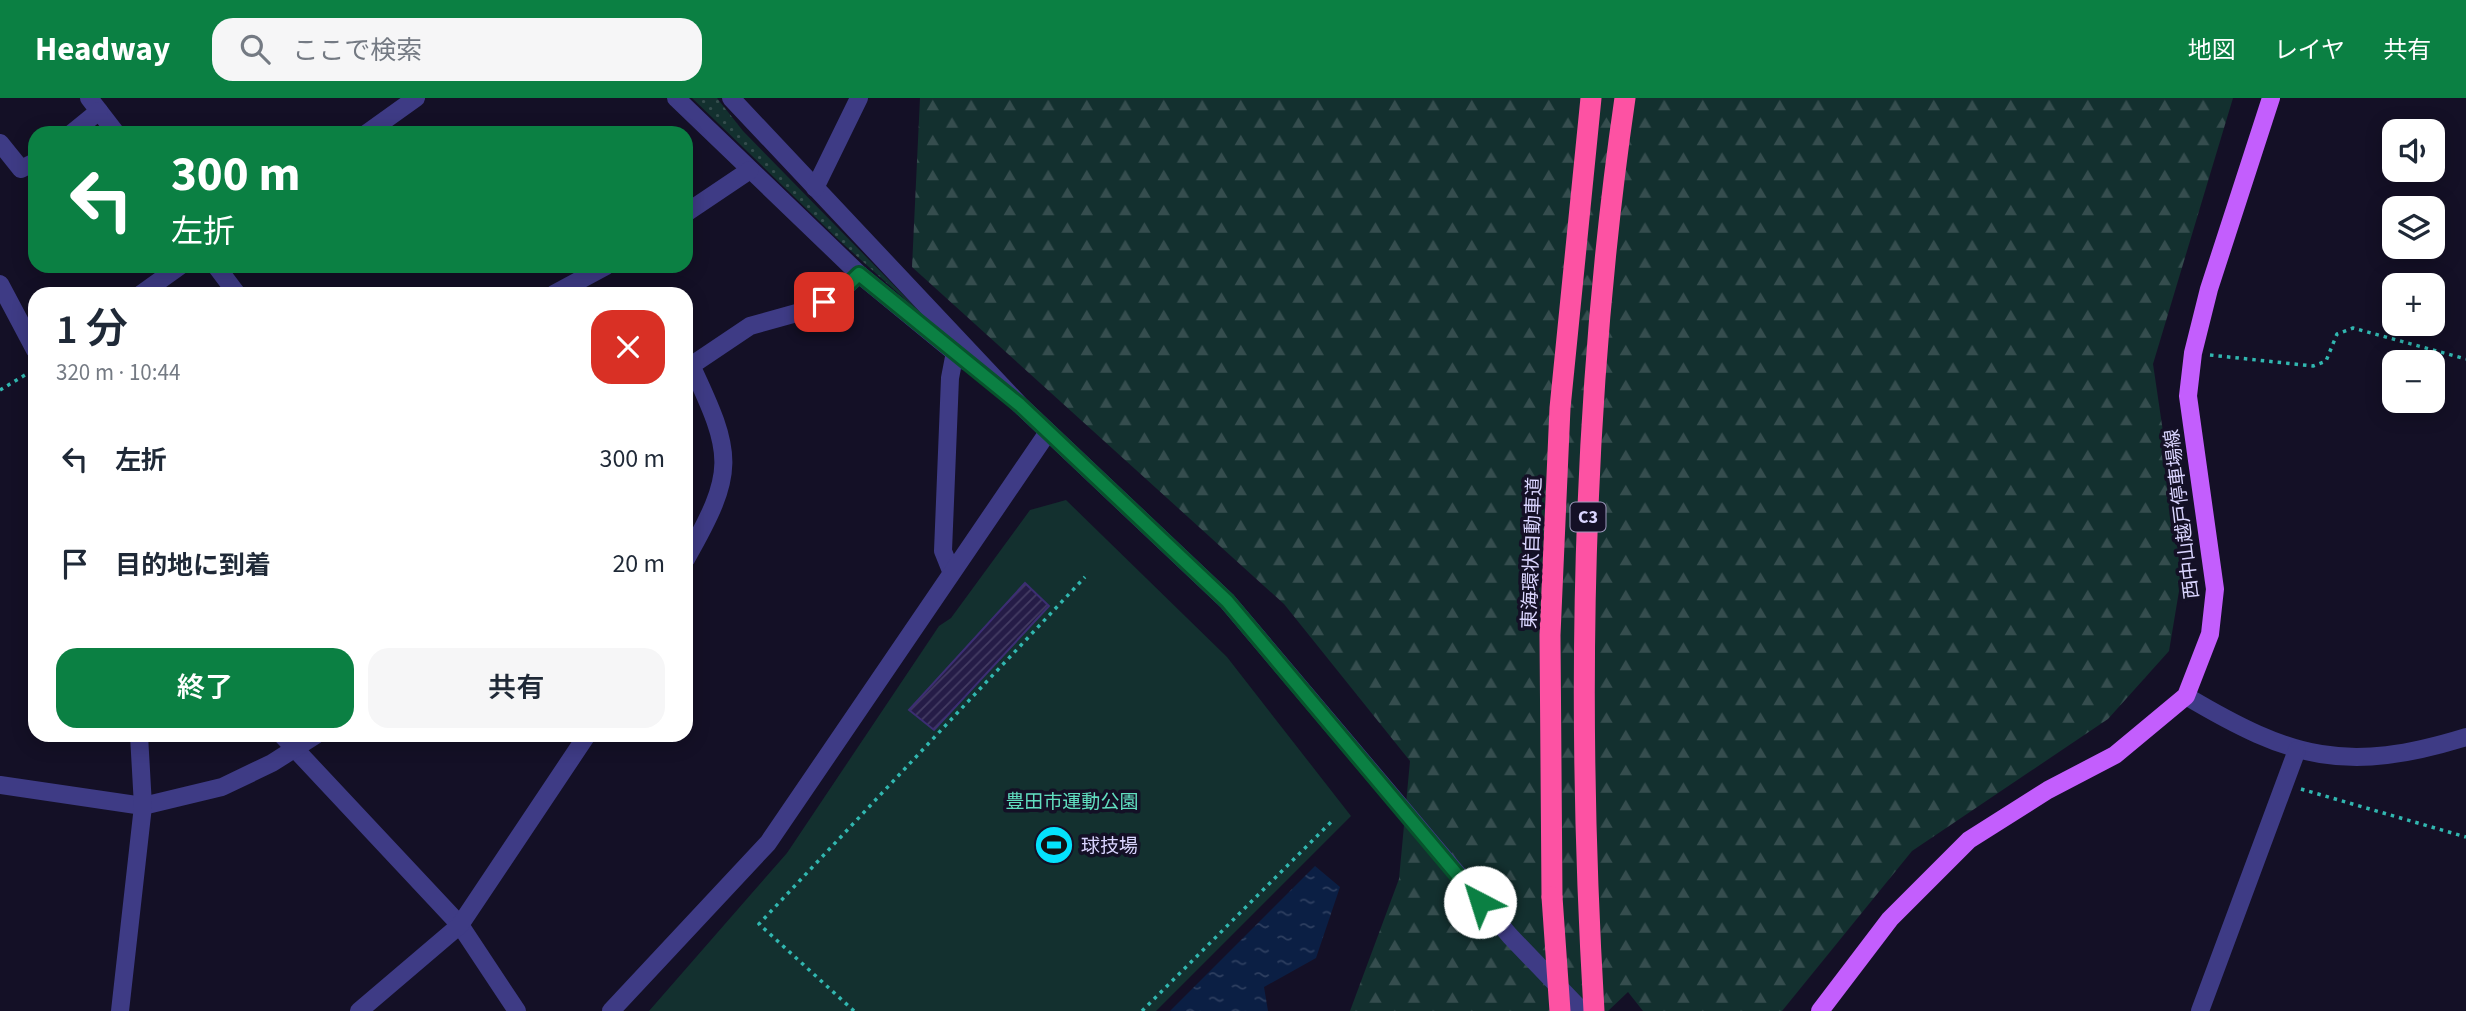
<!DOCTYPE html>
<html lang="ja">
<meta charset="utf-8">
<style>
body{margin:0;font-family:"Source Sans 3","Noto Sans JP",sans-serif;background:#f6f6f7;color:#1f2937;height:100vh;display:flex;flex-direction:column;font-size:26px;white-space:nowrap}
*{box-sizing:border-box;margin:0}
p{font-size:23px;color:#747a83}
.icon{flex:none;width:38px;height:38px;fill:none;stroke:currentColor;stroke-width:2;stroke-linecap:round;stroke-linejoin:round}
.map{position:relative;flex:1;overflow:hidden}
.drawer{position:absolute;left:28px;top:189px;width:665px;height:455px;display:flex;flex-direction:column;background:#fff;border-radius:21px;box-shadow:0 4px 18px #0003}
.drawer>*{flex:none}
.guide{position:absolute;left:28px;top:28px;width:665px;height:147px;border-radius:21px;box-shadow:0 4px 18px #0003;background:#0b8043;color:#fff;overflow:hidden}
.tools{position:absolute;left:2382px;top:21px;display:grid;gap:14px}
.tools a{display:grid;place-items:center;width:63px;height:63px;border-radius:14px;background:#fff;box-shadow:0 4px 18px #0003;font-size:35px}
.pin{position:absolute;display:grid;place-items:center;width:60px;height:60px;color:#fff;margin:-30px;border-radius:14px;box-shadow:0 4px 10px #0006}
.me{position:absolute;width:77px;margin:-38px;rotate:320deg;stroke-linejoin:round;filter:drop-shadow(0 0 5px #0008)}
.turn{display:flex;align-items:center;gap:24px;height:147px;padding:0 28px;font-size:32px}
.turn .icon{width:91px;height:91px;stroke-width:2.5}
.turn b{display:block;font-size:49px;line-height:60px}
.round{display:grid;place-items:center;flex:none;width:74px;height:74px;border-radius:21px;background:#f6f6f7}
.headline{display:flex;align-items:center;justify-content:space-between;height:119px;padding:0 28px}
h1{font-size:42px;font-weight:600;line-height:52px}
.button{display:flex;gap:14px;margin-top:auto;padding:14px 28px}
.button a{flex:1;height:80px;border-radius:21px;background:#0b8043;color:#fff;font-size:28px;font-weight:600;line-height:80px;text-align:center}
.button a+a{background:#f6f6f7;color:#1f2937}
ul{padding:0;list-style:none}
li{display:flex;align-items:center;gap:21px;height:105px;padding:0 28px}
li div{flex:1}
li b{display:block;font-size:26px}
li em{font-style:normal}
header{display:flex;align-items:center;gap:42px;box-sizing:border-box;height:98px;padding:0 35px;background:#0b8043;color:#fff}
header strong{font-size:33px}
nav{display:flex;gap:38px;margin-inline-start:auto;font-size:24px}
.search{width:490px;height:63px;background:#f6f6f7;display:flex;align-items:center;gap:18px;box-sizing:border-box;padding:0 24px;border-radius:21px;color:#747a83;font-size:26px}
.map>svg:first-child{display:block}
.grass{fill:url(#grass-dots)}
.forest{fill:url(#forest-firs)}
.park{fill:#13302f}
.water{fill:url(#water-ripples)}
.building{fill:url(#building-hatch);stroke:#3c2e73;stroke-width:2}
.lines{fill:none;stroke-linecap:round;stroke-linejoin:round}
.path{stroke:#31b7b0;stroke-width:3.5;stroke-dasharray:3.5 5;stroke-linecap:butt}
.minor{stroke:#3e3b85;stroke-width:18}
.major{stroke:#c35efd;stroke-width:18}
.highway{stroke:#fd52a3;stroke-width:21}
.highway-bridge{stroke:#fd52a3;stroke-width:21}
.route-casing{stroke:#07532c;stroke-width:18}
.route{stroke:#0b8043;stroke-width:12}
.labels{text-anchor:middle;stroke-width:7;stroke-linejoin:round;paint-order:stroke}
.shield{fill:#141026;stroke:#9f9abe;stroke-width:2}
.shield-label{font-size:18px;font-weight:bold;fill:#dad5ff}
.street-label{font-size:19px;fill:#dad5ff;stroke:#141026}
.park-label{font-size:19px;fill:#61dfc0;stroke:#141026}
.poi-label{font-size:19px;fill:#dad5ff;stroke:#141026;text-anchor:start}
</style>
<header>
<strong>Headway</strong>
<div class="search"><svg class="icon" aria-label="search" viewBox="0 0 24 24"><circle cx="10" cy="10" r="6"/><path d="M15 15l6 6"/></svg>ここで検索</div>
<nav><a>地図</a><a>レイヤ</a><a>共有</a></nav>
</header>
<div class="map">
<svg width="2466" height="913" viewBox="0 0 2466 913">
<defs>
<pattern id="grass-dots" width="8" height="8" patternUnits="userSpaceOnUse" patternTransform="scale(1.75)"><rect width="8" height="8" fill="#13302f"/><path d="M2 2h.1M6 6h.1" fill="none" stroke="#354d4e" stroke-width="1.8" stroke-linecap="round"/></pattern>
<pattern id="forest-firs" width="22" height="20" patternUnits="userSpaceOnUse" patternTransform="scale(1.75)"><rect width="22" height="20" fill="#13302f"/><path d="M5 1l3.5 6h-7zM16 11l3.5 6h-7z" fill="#354d4e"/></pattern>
<pattern id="water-ripples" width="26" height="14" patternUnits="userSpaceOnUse" patternTransform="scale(1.75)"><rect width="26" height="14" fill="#0b1f44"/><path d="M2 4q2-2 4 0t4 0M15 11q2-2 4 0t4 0" fill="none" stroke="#2e3f60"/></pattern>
<pattern id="building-hatch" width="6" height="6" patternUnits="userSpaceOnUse" patternTransform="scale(1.75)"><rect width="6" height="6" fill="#251c47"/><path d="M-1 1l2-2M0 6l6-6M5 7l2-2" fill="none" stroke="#443c63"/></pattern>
</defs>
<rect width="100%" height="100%" fill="#141026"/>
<polygon class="grass" points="692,0 717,0 743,33 929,223 841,144"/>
<polygon class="forest" points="920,0 2233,0 2153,266 2183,469 2169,553 2108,621 1912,753 1782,913 1643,913 1628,894 1608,913 1350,913 1399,781 1410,663 1284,506 912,169"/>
<polygon class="park" points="1066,402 1227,559 1351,718 1156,913 649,913 787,755 939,528 951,520 1030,412"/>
<polygon class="water" points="1315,768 1340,789 1316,860 1264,889 1268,913 1170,913"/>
<polygon class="building" points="1025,485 1049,508 934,632 909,612"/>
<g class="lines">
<g class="path">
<polyline points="2210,257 2313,268 2326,263 2337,236 2353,230 2466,261"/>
<polyline points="0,292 35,271"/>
<polyline points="2301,691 2466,739"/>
<polyline points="854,913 759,826 1085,479"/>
<polyline points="1142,913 1332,723"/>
</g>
<g class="minor">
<polyline points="89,0 116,35"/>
<polyline points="676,0 859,176 965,263"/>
<polyline points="731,0 1020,307 1227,503 1510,838 1582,913"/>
<polyline points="72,35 99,13"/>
<polyline points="367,35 416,0"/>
<polyline points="0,45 21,71 35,64"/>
<polyline points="815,90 859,0"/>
<polyline points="686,115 750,72"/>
<polyline points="216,168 237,196"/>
<polyline points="0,186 35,252"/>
<polyline points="141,196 180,168"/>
<polyline points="554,196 606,168"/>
<polyline points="686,271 750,228 811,211 837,197 859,176"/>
<path d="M686 461C736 373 734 358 691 267"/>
<polyline points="951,473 943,453 950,280 955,254"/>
<path d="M2186 598C2292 661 2346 676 2466 639"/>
<polyline points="282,637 460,827 517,913"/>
<polyline points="0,687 143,708 222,689 272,665 316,637"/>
<polyline points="120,913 143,708 139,637"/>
<polyline points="359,913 460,827 587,637"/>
<polyline points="611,913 768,745 1048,334"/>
<polyline points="2200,913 2297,652"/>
</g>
<polyline class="major" points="1820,913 1890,821 1969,742 2048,692 2115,657 2186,598 2210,536 2215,491 2188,298 2193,255 2209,191 2271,0"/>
<g class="highway">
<polyline points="1552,799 1550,537 1560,310 1591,0"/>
<path d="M1594 913C1576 609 1581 301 1625 0"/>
</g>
<polyline class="highway-bridge" points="1552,799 1560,913"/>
</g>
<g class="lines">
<g class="route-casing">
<polyline id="route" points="824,204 837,197 859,176 1020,307 1227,503 1480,804"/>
</g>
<use href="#route" class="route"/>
</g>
<defs>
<g id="stadium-disc" transform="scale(2.0125)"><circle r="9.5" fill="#04e1fc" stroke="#141026"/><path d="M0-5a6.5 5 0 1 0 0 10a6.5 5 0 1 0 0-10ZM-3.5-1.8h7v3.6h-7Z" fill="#111"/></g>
</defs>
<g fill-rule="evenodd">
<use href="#stadium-disc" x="1054" y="747"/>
</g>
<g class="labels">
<rect class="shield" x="1570.5" y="404.5" width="35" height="29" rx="5"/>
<g class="shield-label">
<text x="1588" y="425">C3</text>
</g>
<g class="street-label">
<text transform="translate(2181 416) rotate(-97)" y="7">西中山越戸停車場線</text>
<text transform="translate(1531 455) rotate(-88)" y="7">東海環状自動車道</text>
</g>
<g class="park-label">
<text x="1072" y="710">豊田市運動公園</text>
</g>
<g class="poi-label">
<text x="1081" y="754">球技場</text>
</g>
</g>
</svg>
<div class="tools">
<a><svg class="icon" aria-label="sound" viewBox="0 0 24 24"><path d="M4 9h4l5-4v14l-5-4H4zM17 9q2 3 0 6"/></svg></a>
<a><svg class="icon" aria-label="layers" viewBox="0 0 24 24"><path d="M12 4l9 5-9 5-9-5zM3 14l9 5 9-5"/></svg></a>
<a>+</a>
<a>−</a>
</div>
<div class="pin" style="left:824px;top:204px;background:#d93025"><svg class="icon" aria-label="arrive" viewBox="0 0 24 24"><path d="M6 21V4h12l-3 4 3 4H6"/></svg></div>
<svg class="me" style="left:1480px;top:804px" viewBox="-20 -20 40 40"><circle r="19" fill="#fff"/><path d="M0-13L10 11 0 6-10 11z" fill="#0b8043"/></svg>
<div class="guide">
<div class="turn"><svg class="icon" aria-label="left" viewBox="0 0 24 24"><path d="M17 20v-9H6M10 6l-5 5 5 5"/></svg><div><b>300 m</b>左折</div></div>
</div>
<section class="drawer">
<div class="headline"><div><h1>1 分</h1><p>320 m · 10:44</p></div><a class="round" style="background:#d93025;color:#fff"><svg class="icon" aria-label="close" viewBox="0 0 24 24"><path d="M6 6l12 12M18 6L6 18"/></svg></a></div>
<ul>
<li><svg class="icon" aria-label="left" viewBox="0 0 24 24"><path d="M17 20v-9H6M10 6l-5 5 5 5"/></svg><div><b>左折</b></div><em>300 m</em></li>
<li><svg class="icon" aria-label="arrive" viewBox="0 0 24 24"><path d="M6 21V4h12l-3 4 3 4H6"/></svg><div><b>目的地に到着</b></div><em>20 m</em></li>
</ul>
<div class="button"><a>終了</a><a>共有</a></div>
</section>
</div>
